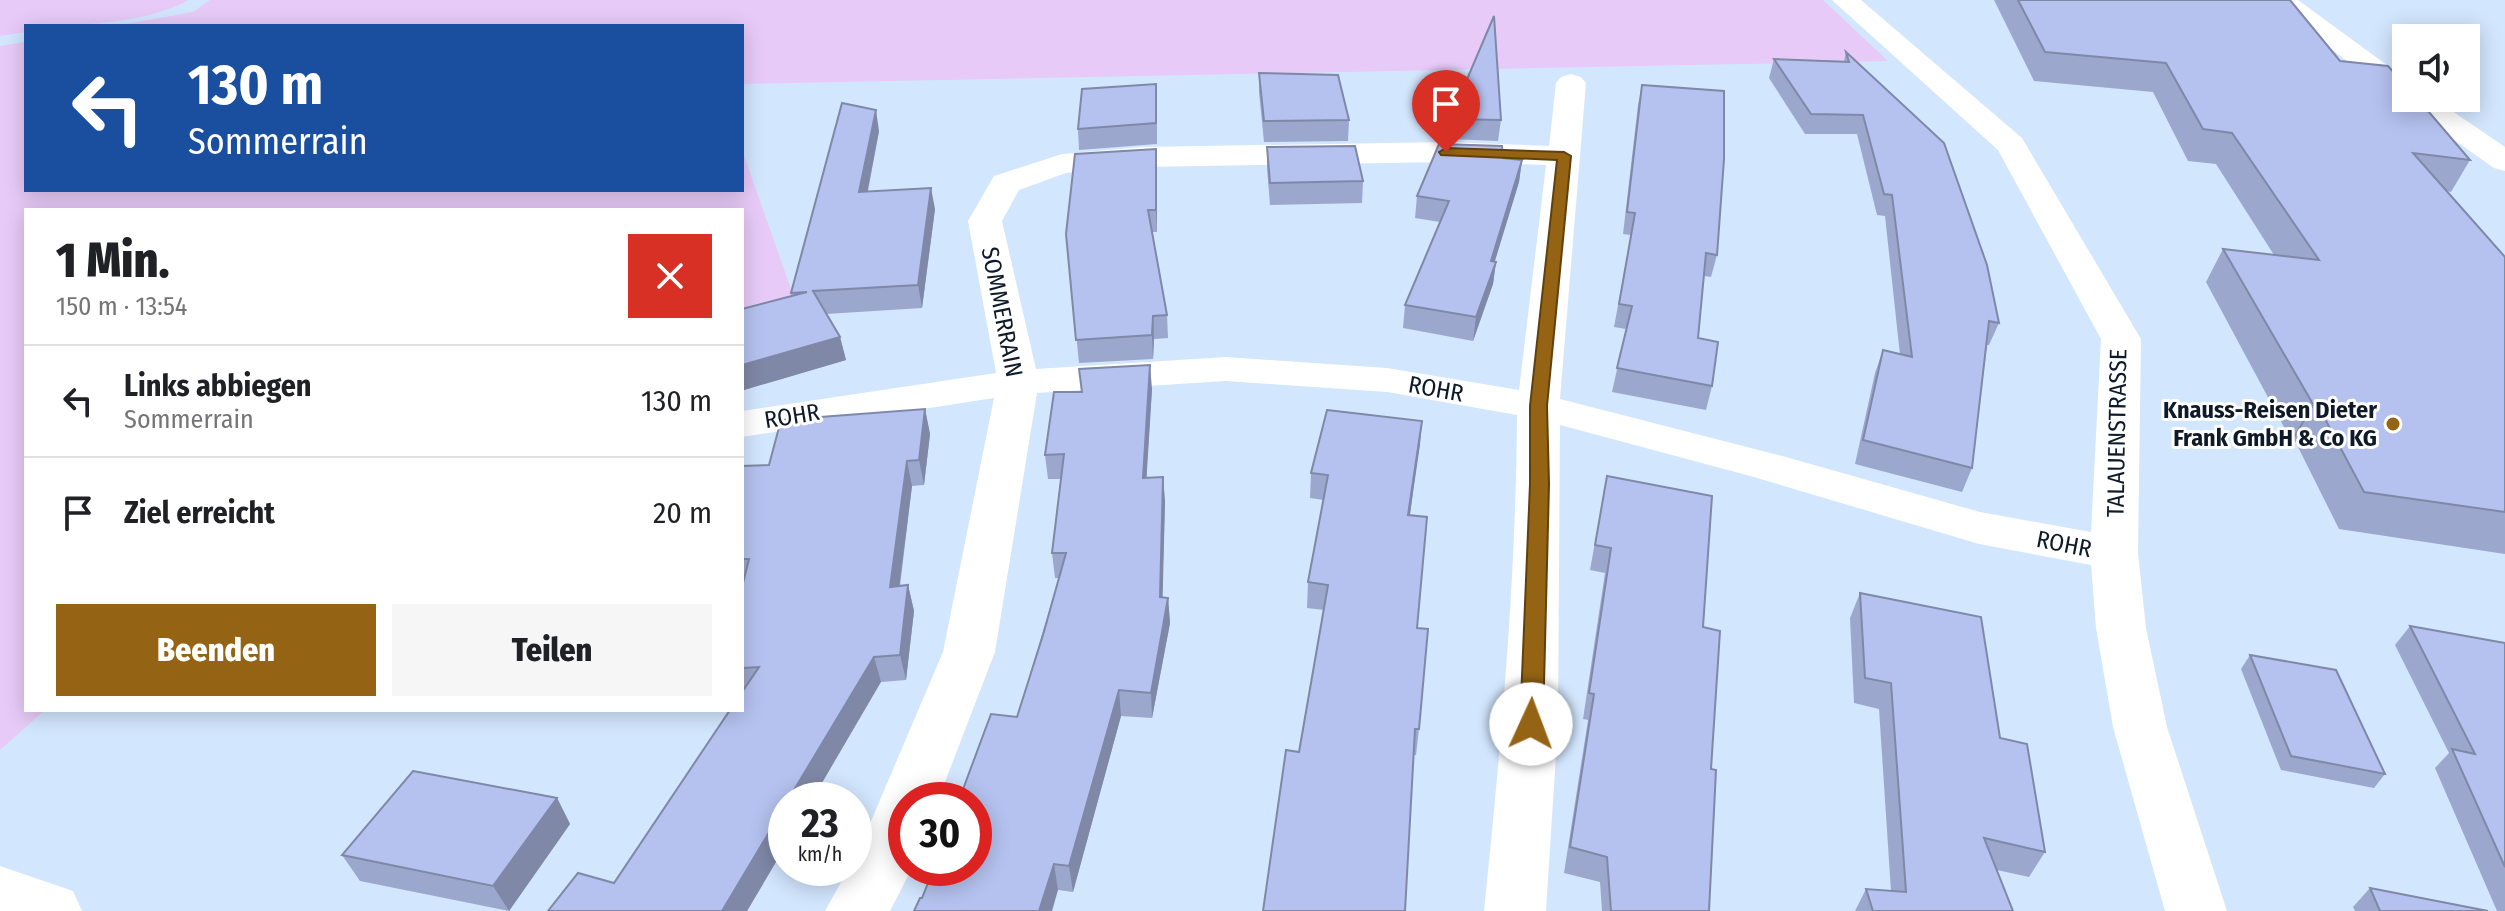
<!DOCTYPE html>
<html lang="de">
<meta charset="utf-8">
<style>
body{margin:0;font-family:"Fira Sans Condensed",sans-serif;background:#f6f6f6;color:#202124;height:100vh;display:flex;flex-direction:column;font-size:30px;white-space:nowrap}
*{box-sizing:border-box;margin:0}
p{font-size:26px;color:#757577}
.icon{flex:none;width:44px;height:44px;fill:none;stroke:currentColor;stroke-width:2;stroke-linecap:round;stroke-linejoin:round}
.map{position:relative;flex:1;overflow:hidden}
.side{position:absolute;left:24px;top:208px;width:720px;height:504px;display:flex;flex-direction:column;background:#fff;border-radius:0px;box-shadow:0 4px 20px #0003}
.side>*{flex:none}
.banner{position:absolute;left:24px;top:24px;width:720px;height:168px;border-radius:0px;box-shadow:0 4px 20px #0003;background:#1a4fa0;color:#fff;overflow:hidden}
.controls{position:absolute;left:2392px;top:24px;display:grid;gap:16px}
.controls a{display:grid;place-items:center;width:88px;height:88px;border-radius:0px;background:#fff;box-shadow:0 4px 20px #0003;font-size:40px}
.speed{position:absolute;left:768px;top:782px;display:flex;gap:16px;font-size:40px;font-weight:700;text-align:center}
.speed>*{display:grid;place-content:center;width:104px;height:104px;border-radius:50%;background:#fff;box-shadow:0 4px 20px #0003;line-height:1}
.speed small{font-size:20px;font-weight:400}
.speed .limit{border:12px solid #d22;background:#fff;color:#111}
.pin{position:absolute;display:grid;place-items:center;width:68px;height:68px;color:#fff;margin:-82px -34px;border-radius:50% 50% 50% 0;rotate:-45deg;box-shadow:0 0 8px #0007}
.pin .icon{rotate:45deg}
.me{position:absolute;width:88px;margin:-44px;rotate:2deg;stroke-linejoin:round;filter:drop-shadow(0 0 6px #0008)}
.turn{display:flex;align-items:center;gap:28px;height:168px;padding:0 32px;font-size:36px}
.turn .icon{width:104px;height:104px;stroke-width:2.5}
.turn b{display:block;font-size:56px;line-height:68px}
.round{display:grid;place-items:center;flex:none;width:84px;height:84px;border-radius:0px;background:#f6f6f6}
.overview{display:flex;align-items:center;justify-content:space-between;height:136px;padding:0 32px}
h1{font-size:48px;font-weight:800;line-height:60px}
.primary-button{display:flex;gap:16px;margin-top:auto;padding:16px 32px}
.primary-button a{flex:1;height:92px;border-radius:0px;background:#946414;color:#fff;font-size:32px;font-weight:800;line-height:92px;text-align:center}
.primary-button a+a{background:#f6f6f6;color:#202124}
ul{padding:0;list-style:none}
li{display:flex;align-items:center;gap:24px;height:112px;padding:0 32px;border-top:2px solid #e0e0e0}
li div{flex:1}
li b{display:block;font-size:30px}
li em{font-style:normal}
.map>svg:first-child{display:block}
.green{fill:#e7caf8}
.lines{fill:none;stroke-linecap:round;stroke-linejoin:round}
.minor{fill:#fff;fill-rule:evenodd}
.wall{fill:#9ca7ce}
.shaded-wall{fill:#7f88a7}
.building{fill:#b5c2ef;stroke:#7f88a7;stroke-width:2}
.route{fill:#946414;stroke:#60410d;stroke-width:2}
.poi-dot{fill:#946414;stroke:#fff;stroke-width:3}
.labels{text-anchor:middle;stroke-width:6;stroke-linejoin:round;paint-order:stroke}
.street-label{font-size:24px;fill:#0e1a28;stroke:#fff}
.poi-label{font-size:24px;font-weight:bold;fill:#0e1a28;stroke:#fff;text-anchor:end}
</style>
<div class="map">
<svg width="2505" height="911" viewBox="0 0 2505 911">
<rect width="100%" height="100%" fill="#d2e6fe"/>
<g class="green">
<path d="M0 0H189C145 24 76 26 26 26V32L0 36Z"/>
<polygon points="210,0 1823,0 1888,61 742,84 742,26 114,26 193,12"/>
<polygon points="26,42 26,190 742,190 742,150 799,312 742,323 742,210 26,210 26,710 45,710 0,750 0,46"/>
</g>
<g class="lines">
<g class="minor">
<path d="M1832 0H1861L2022 138 2141 339 2138 553 2146 628 2167 727 2227 911H2165L2113 727 2096 628 2091 565 1979 544 1754 477 1560 425 1558 724 1546 911H1484C1501 746 1516 581 1517 415L1387 392 1226 381 1037 393 995 652 938 800H906V868H912L909 874 890 911H825L849 868H854V861L943 652 994 398 742 437V411L996 373 968 221 994 176 1062 154 1143 147 1446 142 1549 146 1556 83 1561 77 1571 74 1581 77 1586 83 1560 399 1786 457 1980 512 2091 532 2101 339 1998 150ZM1446 162 1546 165 1519 390 1387 368 1226 357 1036 369 1002 221 1019 190 1066 173 1143 167Z"/>
<polygon points="2268,0 2298,0 2406,79 2406,98 2433,98 2505,147 2505,171 2494,168 2396,99"/>
<polygon points="0,866 73,891 82,911 0,911"/>
</g>
</g>
<g class="wall">
<polygon points="1994,0 2290,0 2340,61 2470,160 2451,192 2447,191 2505,257 2505,554 2339,529 2294,439 2291,440 2206,282 2223,249 2274,255 2216,164 2188,161 2153,92 2034,81"/>
<polygon points="1846,52 1999,323 1989,345 1987,345 1972,468 1962,492 1855,464 1875,373 1883,350 1900,355 1885,216 1877,215 1857,134 1805,134 1769,78 1774,59 1844,61"/>
<polygon points="1259,73 1349,120 1348,141 1264,142 1259,92"/>
<polygon points="1642,85 1717,255 1711,277 1704,276 1698,338 1712,386 1706,410 1612,392 1626,329 1614,327 1631,235 1623,234 1638,105"/>
<polygon points="1157,104 1157,144 1079,150 1078,129"/>
<polygon points="1450,119 1501,120 1498,141 1448,139"/>
<polygon points="879,131 868,191 935,209 922,308 826,314 840,337 846,360 744,390 742,387 742,309 791,296 791,293"/>
<polygon points="1267,147 1363,181 1362,203 1270,205 1267,168"/>
<polygon points="1503,158 1522,160 1519,182 1494,262 1496,262 1493,284 1473,341 1403,328 1405,305 1440,222 1415,218 1417,196"/>
<polygon points="1157,170 1157,232 1152,232 1167,315 1168,338 1154,339 1153,359 1079,363 1066,234"/>
<polygon points="1152,389 1146,478 1163,477 1165,502 1162,597 1168,598 1170,623 1152,718 1121,716 1073,892 1058,890 922,898 1017,717 1059,578 1055,578 1052,553 1061,479 1048,479 1045,455"/>
<polygon points="925,409 930,434 924,485 912,486 900,586 908,585 914,611 906,680 881,682 786,800 786,845 747,911 614,883 742,710 742,466 769,465"/>
<polygon points="1422,421 1410,516 1417,628 1419,729 1416,755 1299,752 1324,610 1307,608 1308,582 1324,500 1310,498 1311,473"/>
<polygon points="1607,476 1703,627 1711,769 1709,911 1602,911 1600,882 1564,873 1588,720 1583,719 1605,573 1590,570"/>
<polygon points="1860,593 2000,738 2045,852 2029,877 1997,870 2013,911 1855,911 1866,889 1891,891 1879,709 1854,703 1850,618"/>
<polygon points="2410,626 2505,643 2505,911 2497,911 2435,768 2449,753 2395,645"/>
<polygon points="2250,655 2385,774 2374,788 2281,770 2241,669"/>
<polygon points="557,798 570,824 509,911 360,881 342,855"/>
<polygon points="2370,888 2488,911 2355,911 2353,907"/>
</g>
<g class="shaded-wall">
<polygon points="876,110 879,131 863,214 859,192"/>
<polygon points="1156,149 1157,170 1157,232 1156,210"/>
<polygon points="1522,160 1519,182 1488,284 1491,261"/>
<polygon points="931,188 935,209 922,308 918,285"/>
<polygon points="1496,262 1493,284 1473,341 1476,317"/>
<polygon points="1153,316 1154,339 1153,359 1152,335"/>
<polygon points="840,337 846,360 744,390 742,385 742,365"/>
<polygon points="1150,365 1152,389 1145,503 1143,478"/>
<polygon points="2316,402 2294,439 2291,440 2313,404"/>
<polygon points="925,409 930,434 924,485 919,460"/>
<polygon points="1422,421 1420,445 1406,540 1408,515"/>
<polygon points="907,461 912,486 896,612 890,587"/>
<polygon points="1163,477 1165,502 1162,623 1160,597"/>
<polygon points="908,585 914,611 906,680 900,655"/>
<polygon points="1168,598 1170,623 1152,718 1151,693"/>
<polygon points="874,657 881,682 812,800 788,800"/>
<polygon points="1119,690 1121,716 1073,892 1069,866"/>
<polygon points="557,798 570,824 509,911 493,886"/>
<polygon points="786,804 786,845 747,911 722,911"/>
<polygon points="1054,864 1058,890 1052,911 1039,911"/>
</g>
<g class="building">
<polygon points="2018,0 2290,0 2340,61 2388,66 2406,86 2406,98 2417,98 2470,160 2413,153 2505,257 2505,512 2364,492 2316,402 2313,404 2223,249 2319,260 2232,133 2203,129 2166,63 2045,52"/>
<polygon points="1494,16 1501,120 1450,119"/>
<polygon points="1846,52 1944,143 1987,265 1999,323 1989,321 1972,468 1863,440 1883,350 1912,357 1892,195 1884,194 1863,115 1811,114 1774,59 1849,62"/>
<polygon points="1259,73 1338,75 1349,120 1264,121"/>
<polygon points="1156,84 1156,123 1078,129 1082,89"/>
<polygon points="1642,85 1724,91 1724,159 1717,255 1706,253 1698,338 1718,342 1712,386 1617,368 1632,306 1619,304 1635,213 1627,212"/>
<polygon points="842,103 876,110 859,192 931,188 918,285 813,291 840,337 742,365 742,309 807,292 791,293"/>
<polygon points="1439,144 1502,146 1503,158 1522,160 1491,261 1496,262 1476,317 1405,305 1449,201 1417,196"/>
<polygon points="1355,146 1363,181 1270,183 1267,147"/>
<polygon points="1156,149 1156,210 1148,210 1167,315 1153,316 1152,335 1076,340 1066,234 1075,154"/>
<polygon points="1150,365 1143,478 1163,477 1160,597 1168,598 1151,693 1119,690 1069,866 1054,864 1039,911 914,911 920,898 922,898 934,868 974,868 974,800 959,800 991,714 1017,717 1043,635 1066,553 1052,553 1064,454 1045,455 1054,392 1082,392 1079,369"/>
<polygon points="925,409 919,460 907,461 890,587 908,585 900,655 874,657 788,800 786,800 786,804 722,911 548,911 578,873 614,883 730,710 742,710 742,692 759,667 742,668 742,587 749,559 742,559 742,466 769,465 781,420"/>
<polygon points="1327,410 1422,421 1408,515 1427,517 1417,628 1428,629 1419,729 1415,729 1405,911 1263,911 1286,750 1299,752 1328,585 1308,582 1328,475 1311,473"/>
<polygon points="1607,476 1712,496 1703,627 1720,631 1711,769 1716,770 1709,911 1611,911 1607,857 1570,847 1594,694 1589,693 1611,548 1595,545"/>
<polygon points="1860,593 1981,617 2000,738 2027,744 2045,852 1984,838 2013,911 1873,911 1866,889 1906,892 1891,683 1865,678"/>
<polygon points="2410,626 2505,643 2505,867 2452,749 2475,754"/>
<polygon points="2250,655 2336,670 2385,774 2291,756"/>
<polygon points="413,771 557,798 493,886 342,855"/>
<polygon points="2370,888 2488,911 2380,911"/>
</g>
<polygon class="route" points="1446,148 1564,152 1571,156 1547,406 1549,484 1543,724 1539,731 1531,733 1523,731 1520,724 1530,484 1530,406 1557,160 1441,155 1439,152"/>
<circle class="poi-dot" cx="2393" cy="424" r="8"/>
<g class="labels">
<g class="street-label">
<text transform="translate(1002 312) rotate(79)" y="8">SOMMERRAIN</text>
<text transform="translate(1436 389) rotate(10)" y="8">ROHR</text>
<text transform="translate(792 416) rotate(-9)" y="8">ROHR</text>
<text transform="translate(2117 433) rotate(-89)" y="8">TALAUENSTRASSE</text>
<text transform="translate(2064 544) rotate(11)" y="8">ROHR</text>
</g>
<g class="poi-label">
<text x="2377" y="418">Knauss-Reisen Dieter<tspan x="2377" dy="28">Frank GmbH &amp; Co KG</tspan></text>
</g>
</g>
</svg>
<div class="controls">
<a><svg class="icon" aria-label="sound" viewBox="0 0 24 24"><path d="M4 9h4l5-4v14l-5-4H4zM17 9q2 3 0 6"/></svg></a>
</div>
<div class="speed"><div>23<small>km/h</small></div><div class="limit">30</div></div>
<div class="pin" style="left:1446px;top:152px;background:#d93025"><svg class="icon" aria-label="arrive" viewBox="0 0 24 24"><path d="M6 21V4h12l-3 4 3 4H6"/></svg></div>
<svg class="me" style="left:1531px;top:724px" viewBox="-20 -20 40 40"><circle r="19" fill="#fff"/><path d="M0-13L10 11 0 6-10 11z" fill="#946414"/></svg>
<div class="banner">
<div class="turn"><svg class="icon" aria-label="left" viewBox="0 0 24 24"><path d="M17 20v-9H6M10 6l-5 5 5 5"/></svg><div><b>130 m</b>Sommerrain</div></div>
</div>
<section class="side">
<div class="overview"><div><h1>1 Min.</h1><p>150 m · 13:54</p></div><a class="round" style="background:#d93025;color:#fff"><svg class="icon" aria-label="close" viewBox="0 0 24 24"><path d="M6 6l12 12M18 6L6 18"/></svg></a></div>
<ul>
<li><svg class="icon" aria-label="left" viewBox="0 0 24 24"><path d="M17 20v-9H6M10 6l-5 5 5 5"/></svg><div><b>Links abbiegen</b><p>Sommerrain</p></div><em>130 m</em></li>
<li><svg class="icon" aria-label="arrive" viewBox="0 0 24 24"><path d="M6 21V4h12l-3 4 3 4H6"/></svg><div><b>Ziel erreicht</b></div><em>20 m</em></li>
</ul>
<div class="primary-button"><a>Beenden</a><a>Teilen</a></div>
</section>
</div>
